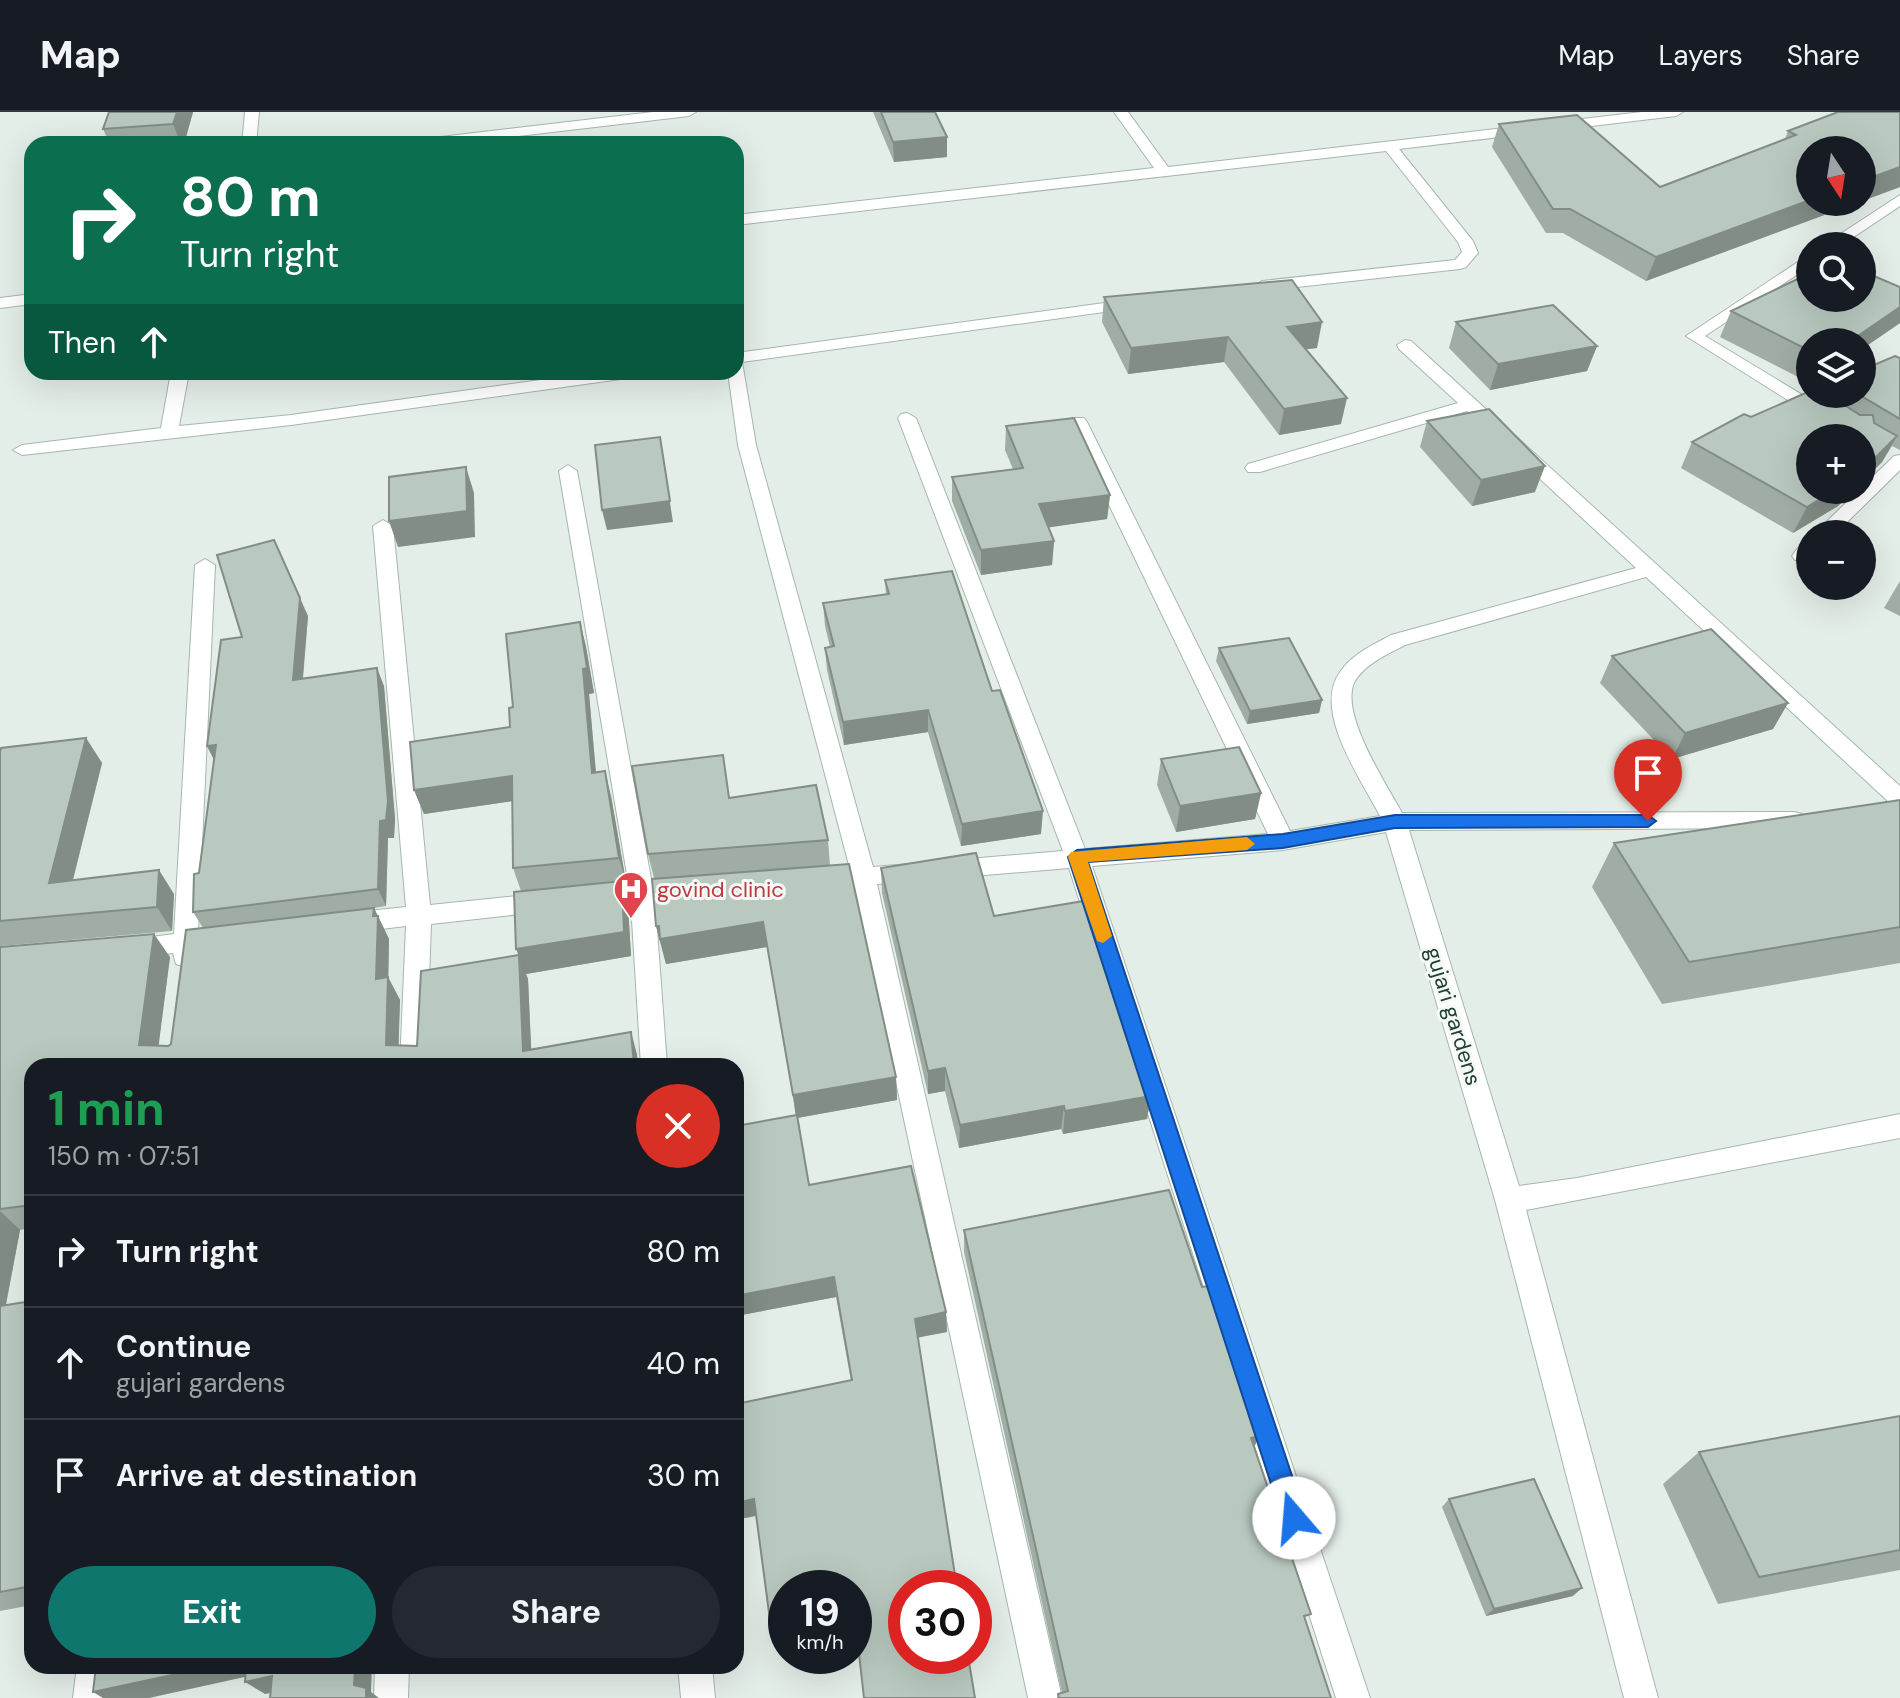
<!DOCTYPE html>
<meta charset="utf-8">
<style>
body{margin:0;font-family:"DM Sans",sans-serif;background:#242831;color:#f1f3f6;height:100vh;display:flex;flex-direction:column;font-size:30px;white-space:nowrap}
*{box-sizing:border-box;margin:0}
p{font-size:26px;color:#9ea1a6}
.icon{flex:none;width:44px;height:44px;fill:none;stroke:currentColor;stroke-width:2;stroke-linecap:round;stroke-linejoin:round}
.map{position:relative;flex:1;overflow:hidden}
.details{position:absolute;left:24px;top:946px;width:720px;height:616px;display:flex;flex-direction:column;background:#171b24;border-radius:24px;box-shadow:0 8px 32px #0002}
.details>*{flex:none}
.banner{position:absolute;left:24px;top:24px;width:720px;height:244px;border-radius:24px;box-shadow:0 8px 32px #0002;background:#0b6e4f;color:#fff;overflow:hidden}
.needle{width:52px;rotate:168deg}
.buttons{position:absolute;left:1796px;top:24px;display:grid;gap:16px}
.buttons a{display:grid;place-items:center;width:80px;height:80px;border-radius:50%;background:#171b24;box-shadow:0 8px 32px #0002;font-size:40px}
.speed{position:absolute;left:768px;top:1458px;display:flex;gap:16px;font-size:40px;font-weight:700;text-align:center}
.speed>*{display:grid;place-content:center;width:104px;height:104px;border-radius:50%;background:#171b24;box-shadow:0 8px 32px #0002;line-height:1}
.speed small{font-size:20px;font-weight:400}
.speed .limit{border:12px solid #d22;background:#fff;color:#111}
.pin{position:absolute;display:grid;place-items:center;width:68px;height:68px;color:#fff;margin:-82px -34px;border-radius:50% 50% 50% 0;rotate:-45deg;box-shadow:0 0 8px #0007}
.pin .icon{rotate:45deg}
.me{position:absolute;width:88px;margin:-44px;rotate:342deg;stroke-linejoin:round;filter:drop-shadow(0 0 6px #0008)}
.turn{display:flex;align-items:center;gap:28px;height:168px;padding:0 24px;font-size:36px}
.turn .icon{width:104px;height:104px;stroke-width:2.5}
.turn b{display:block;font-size:56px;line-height:68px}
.then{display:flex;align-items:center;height:76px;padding:0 24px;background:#0003;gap:16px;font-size:30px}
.round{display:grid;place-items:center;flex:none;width:84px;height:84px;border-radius:42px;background:#242831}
.overview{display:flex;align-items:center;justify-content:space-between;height:136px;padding:0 24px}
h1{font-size:48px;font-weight:700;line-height:60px;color:#1e9e55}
.cta{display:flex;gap:16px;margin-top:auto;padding:16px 24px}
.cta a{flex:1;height:92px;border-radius:48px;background:#0f766e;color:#fff;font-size:32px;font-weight:700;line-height:92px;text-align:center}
.cta a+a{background:#242831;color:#f1f3f6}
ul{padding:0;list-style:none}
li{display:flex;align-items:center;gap:24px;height:112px;padding:0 24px;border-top:2px solid #363941}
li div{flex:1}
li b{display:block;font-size:30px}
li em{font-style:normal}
header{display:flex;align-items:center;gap:48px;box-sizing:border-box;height:112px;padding:0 40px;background:#171b24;border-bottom:2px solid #363941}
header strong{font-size:38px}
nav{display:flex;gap:44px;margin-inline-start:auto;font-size:28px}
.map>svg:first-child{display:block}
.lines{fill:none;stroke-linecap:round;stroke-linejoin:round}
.minor-casing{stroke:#a6b6ae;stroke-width:2}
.minor{fill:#fff;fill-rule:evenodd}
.wall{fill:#9fada5}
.shaded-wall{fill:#828d86}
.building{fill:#b9c9c0;stroke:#828d86;stroke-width:2}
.route{fill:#1a73e8;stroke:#114b97;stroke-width:2}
.slow{fill:#f59e0b}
.labels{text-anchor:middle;stroke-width:6;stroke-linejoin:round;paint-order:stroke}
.health-label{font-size:22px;fill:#be3a42;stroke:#f5faf6;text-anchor:start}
.street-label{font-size:22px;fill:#224033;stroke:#f5faf6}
</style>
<header>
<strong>Map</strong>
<nav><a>Map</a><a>Layers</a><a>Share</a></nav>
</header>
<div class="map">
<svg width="1900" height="1586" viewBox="0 0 1900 1586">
<rect width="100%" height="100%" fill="#e4eee8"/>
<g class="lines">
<g class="minor-casing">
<g id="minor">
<polygon points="245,0 259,0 256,32 242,32"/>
<polygon points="653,0 696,0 689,4 451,32 408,32 415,28"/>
<polygon points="1114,0 1128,0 1168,55 1642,0 1683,0 1676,4 1399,37 1473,129 1478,141 1466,155 1460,157 1262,179 1254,174 1262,169 1455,148 1462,140 1458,130 1386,39 736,113 736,103 1154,56"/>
<polygon points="1900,83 1900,94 1840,134 1822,134"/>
<polygon points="1810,142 1810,154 1705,224 1867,322 1870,326 1867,330 1862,331 1862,326 1848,326 1686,224"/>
<polygon points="32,182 32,192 0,196 0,186"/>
<path d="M1134 187 1142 192 1140 195 742 250 756 333 873 755 1063 739 898 306 901 302 907 301 916 306 1085 737 1268 722 1069 310 1072 306H1084L1087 310 1290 719 1380 704C1361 667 1312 599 1340 560 1352 542 1373 533 1391 523L1636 456 1467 299 1260 360H1248L1245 356 1248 352 1458 291 1399 237 1397 233 1405 228 1411 229 1900 674V695L1892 693 1646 465 1405 533C1388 542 1365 552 1355 569 1338 600 1387 673 1402 701L1794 700 1802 702 1805 708 1802 714 1794 716 1409 718 1519 1074 1577 1066 1900 1002V1026L1526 1098 1658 1586H1624L1495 1088 1386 720 1283 738 1092 754 1370 1586H1336L1069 756 877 772 1062 1586H1028L854 774 822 777 814 774 810 768 814 762 850 757 738 333 728 260H736V241Z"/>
<polygon points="171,260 189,260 179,314 291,303 598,260 644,260 635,265 291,313 22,343 13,338 22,333 161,316"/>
<polygon points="1900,343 1900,358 1835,422 1814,422 1894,344"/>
<polygon points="568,353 577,359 652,772 686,769 694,772 698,778 694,784 655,790 667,954 641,954 631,792 595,795 587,793 583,786 587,779 629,774 559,359"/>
<polygon points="383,408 393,414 430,793 547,781 555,783 559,790 555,797 547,799 431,812 426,954 400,954 406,814 348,821 339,818 336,811 339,804 348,801 406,795 373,414"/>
<path d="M1810 429V447L1795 448 1792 444C1797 437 1801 431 1810 429Z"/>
<polygon points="205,447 215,453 198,819 217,817 226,820 229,827 226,834 198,839 194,852 185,855 176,852 173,841 130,846 121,843 118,836 121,829 174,822 195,453"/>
<polygon points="77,1554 111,1554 107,1586 73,1586"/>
<polygon points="375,1554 409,1554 408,1586 374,1586"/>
<polygon points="678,1554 712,1554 715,1586 681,1586"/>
</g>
</g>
<use href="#minor" class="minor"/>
</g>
<g class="wall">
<polygon points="193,0 184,32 110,32 103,17"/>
<polygon points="873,0 935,0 947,25 947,45 894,50"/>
<polygon points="1900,0 1900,75 1646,169 1563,121 1546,121 1492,35 1499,12 1660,75 1785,27 1788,19"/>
<polygon points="1900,175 1900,211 1862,237 1862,230 1810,230 1810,271 1720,225 1731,199"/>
<polygon points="1104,185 1317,236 1306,237 1341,312 1279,323 1224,250 1128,262 1102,210"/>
<polygon points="1456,210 1597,234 1587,259 1490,278 1449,236"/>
<polygon points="1900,246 1900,338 1892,334 1882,350 1838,394 1793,421 1681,356 1692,330 1829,284 1830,282 1862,282"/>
<polygon points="1427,309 1535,380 1472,394 1420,335"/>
<polygon points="1006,314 1110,383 1107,407 1048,415 1054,429 1052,453 981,463 952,389 952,365 1013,357 1005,338"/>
<polygon points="885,468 992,579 1041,722 961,734 928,620 844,633 827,558 825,536 830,535 825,514 823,491 886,483"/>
<polygon points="1900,469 1900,504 1884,496"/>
<polygon points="308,504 303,567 384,574 395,707 394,726 388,726 386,794 374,796 389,827 388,865 400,888 398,934 417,934 518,843 521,779 513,756 512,689 424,702 414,678 510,615 513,595 580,510 586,535 594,581 589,582 596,660 611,684 626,770 622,771 628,794 631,844 526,862 528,867 531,937 631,920 637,943 32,954 32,1116 20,1118 6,1193 32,1189 32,1493 0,1499 0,835 170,845 158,934 168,934 171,932 203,816 193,800 214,648 207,634 242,525"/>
<polygon points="1219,536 1322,588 1319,601 1247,612 1216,549"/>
<polygon points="1612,544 1788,591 1773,617 1672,647 1600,571"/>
<polygon points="86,626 102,651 73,768 174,782 172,819 0,834 0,640"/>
<polygon points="1161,647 1261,681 1255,707 1176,720 1157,673"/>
<polygon points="730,686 828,728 830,754 896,965 897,988 798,1006 809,1073 946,1200 947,1220 918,1225 856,1511 776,1529 756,1404 740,1407 851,1269 836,1185 736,1204 796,1003 767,835 666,852 656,814 654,766 648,742"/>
<polygon points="1900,688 1900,851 1662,892 1592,775 1614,731"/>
<polygon points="881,756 994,804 1151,984 1147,1007 1063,1022 1061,1017 959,1036 945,979 928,982 882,781"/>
<polygon points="964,1118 1202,1175 1259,1324 1254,1335 1306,1510 1331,1586 1057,1586 1058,1582 1062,1581 964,1140"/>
<polygon points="1900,1304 1900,1458 1718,1492 1663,1372 1699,1340"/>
<polygon points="1449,1387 1573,1484 1486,1504 1442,1395"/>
</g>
<g class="shaded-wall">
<polygon points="177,0 193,0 184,32 181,32 173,12"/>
<polygon points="947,25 947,45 894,50 893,30"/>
<polygon points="1900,55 1900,75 1862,89 1862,69"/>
<polygon points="1810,88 1810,90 1859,90 1646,169 1656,145"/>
<polygon points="1900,195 1900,211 1862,237 1862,230 1849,230"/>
<polygon points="1322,210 1317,236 1282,240 1287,215"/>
<polygon points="1228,225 1224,250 1128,262 1131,236"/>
<polygon points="1597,234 1587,259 1490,278 1498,252"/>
<polygon points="1347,286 1341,312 1279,323 1284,297"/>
<polygon points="1897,324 1882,350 1862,370 1862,359"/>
<polygon points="663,346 673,410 607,418 602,398"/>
<polygon points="1545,354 1535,380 1472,394 1481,368"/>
<polygon points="466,355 474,381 475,425 398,435 389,409"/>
<polygon points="1835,378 1854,378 1838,394 1793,421 1807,395"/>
<polygon points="1110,383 1107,407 1038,417 1039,392"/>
<polygon points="1054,429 1052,453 981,463 981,438"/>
<polygon points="300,486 308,504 301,586 293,568"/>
<polygon points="580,510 586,535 594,581 589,582 598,685 592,661"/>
<polygon points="377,556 384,574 395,707 394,726 388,726 386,794 378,777"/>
<polygon points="1322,588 1319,601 1247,612 1250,599"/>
<polygon points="1788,591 1773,617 1672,647 1685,621"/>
<polygon points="928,598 928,620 844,633 843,610"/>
<polygon points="86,626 102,651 66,795 49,771"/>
<polygon points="216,633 216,651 207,634"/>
<polygon points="605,659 611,684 626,770 619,746"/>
<polygon points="512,664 520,688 424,702 414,678"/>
<polygon points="1261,681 1255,707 1176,720 1180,694"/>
<polygon points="1043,699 1041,722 961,734 962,712"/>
<polygon points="159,758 174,782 172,819 157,795"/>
<polygon points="622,769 628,794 631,844 526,862 528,867 532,954 523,939 520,847 516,837"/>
<polygon points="374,796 389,827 388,883 388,865 400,888 398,954 386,933 376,867"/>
<polygon points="763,810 767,835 666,852 656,814"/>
<polygon points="154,822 170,845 156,954 139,933"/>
<polygon points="631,920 637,943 638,954 634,954"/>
<polygon points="945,956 945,979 928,982 928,959"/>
<polygon points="896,965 897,988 796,1006 793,983"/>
<polygon points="1151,984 1147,1007 1063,1022 1065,999"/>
<polygon points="1064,994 1061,1017 959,1036 960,1013"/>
<polygon points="0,1099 20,1118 3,1207 0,1212"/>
<polygon points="834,1165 836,1185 736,1204 736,1184"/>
<polygon points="946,1200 947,1220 916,1226 915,1207"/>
<polygon points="1259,1324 1251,1343 1251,1326"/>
<polygon points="754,1387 759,1403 740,1407 736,1397 736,1391"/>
<polygon points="1582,1476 1573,1484 1486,1504 1494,1497"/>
<polygon points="786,1512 786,1527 776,1529 771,1516"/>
<polygon points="214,1554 258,1554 267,1560 149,1586 103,1586 93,1580"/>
<polygon points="355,1554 372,1554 371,1580 379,1586 366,1586 354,1573"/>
<polygon points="272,1564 291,1577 265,1582 245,1570"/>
</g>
<g class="building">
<polygon points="109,0 177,0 173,12 103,17"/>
<polygon points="881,0 935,0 947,25 893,30"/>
<polygon points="1838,0 1900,0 1900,55 1862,69 1862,38 1810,38 1810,88 1656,145 1570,97 1553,97 1499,12 1577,3 1660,75 1796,23 1788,19"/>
<polygon points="1862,159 1900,175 1900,195 1849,230 1810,230 1810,239 1731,199 1810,161 1810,186 1862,186"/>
<polygon points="1292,168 1322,210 1287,215 1347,286 1284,297 1228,225 1131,236 1104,185"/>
<polygon points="1553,193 1597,234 1498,252 1456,210"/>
<polygon points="1895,244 1900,246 1900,307 1858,282 1862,282 1862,258"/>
<polygon points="1810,279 1810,282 1827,282 1860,303 1873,303 1874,311 1897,324 1862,359 1862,326 1810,326 1810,378 1835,378 1807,395 1692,330 1744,302 1751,305"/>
<polygon points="1489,297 1545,354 1481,368 1427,309"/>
<polygon points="1074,306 1110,383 1039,392 1054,429 981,438 952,365 1023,356 1006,314"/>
<polygon points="660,325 670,389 602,398 595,333"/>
<polygon points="466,355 467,399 389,409 389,365"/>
<polygon points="274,428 300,486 293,568 377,556 388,689 386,708 380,709 378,777 193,800 194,762 199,761 216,633 207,634 221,528 242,525 217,443"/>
<polygon points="952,459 992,579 1000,578 1043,699 962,712 928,598 843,610 825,536 834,534 823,491 889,482 885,468"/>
<polygon points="580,510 587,556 583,557 592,661 605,659 619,746 513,756 512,664 414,678 410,630 510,615 509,596 513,595 506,522"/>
<polygon points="1711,517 1788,591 1685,621 1612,544"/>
<polygon points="1289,526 1322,588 1250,599 1219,536"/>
<polygon points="86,626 49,771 159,758 157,795 0,809 0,640 1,636"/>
<polygon points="1239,635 1261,681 1180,694 1161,647"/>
<polygon points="723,643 729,686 816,673 828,728 648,742 632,654"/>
<polygon points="1900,688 1900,815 1689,850 1614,731"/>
<polygon points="976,741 994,804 1084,789 1151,984 1065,999 1064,994 960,1013 945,956 928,959 881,756"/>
<polygon points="849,752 896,965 793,983 763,810 660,827 659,814 656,814 652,767"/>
<polygon points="622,769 624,820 516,837 514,780"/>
<polygon points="374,796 373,804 378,804 376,867 388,865 386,933 417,934 421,859 519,843 523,939 631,920 634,954 32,954 32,1093 0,1097 0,835 154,822 139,933 168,934 171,932 186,818"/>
<polygon points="797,1003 809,1073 911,1054 946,1200 915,1207 957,1476 906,1476 906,1544 968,1544 975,1586 864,1586 854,1497 854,1476 786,1476 786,1512 771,1516 754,1387 736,1391 736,1292 852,1268 834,1165 736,1184 736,1014"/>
<polygon points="1169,1078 1202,1175 1209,1174 1259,1324 1251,1326 1311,1502 1304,1504 1331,1586 1059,1586 1058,1582 1068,1579 964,1118"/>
<polygon points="32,1189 32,1474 0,1480 0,1194"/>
<polygon points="1900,1304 1900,1438 1759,1465 1699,1340"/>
<polygon points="1534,1367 1582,1476 1494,1497 1449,1387"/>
<polygon points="96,1554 214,1554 93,1580"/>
<polygon points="246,1554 355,1554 354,1573 366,1576 366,1586 270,1586 272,1564 245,1570"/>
</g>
<polygon class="route" points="1395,703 1648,703 1656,709 1648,715 1395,716 1283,736 1088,750 1306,1406 1302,1414 1294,1418 1285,1414 1282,1406 1068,745 1077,738 1283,722"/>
<polygon class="slow" points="1247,725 1255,732 1247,738 1088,750 1112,824 1103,831 1097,829 1068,745 1071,740"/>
<defs>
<g id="hospital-pin" transform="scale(1.8)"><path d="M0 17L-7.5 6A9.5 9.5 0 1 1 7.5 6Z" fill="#e0444e" stroke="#f5faf6"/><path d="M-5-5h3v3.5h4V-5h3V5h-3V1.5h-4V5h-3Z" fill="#fff"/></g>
</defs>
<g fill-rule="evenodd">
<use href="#hospital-pin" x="631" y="777"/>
</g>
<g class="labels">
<g class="health-label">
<text x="657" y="785">govind clinic</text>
</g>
<g class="street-label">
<text transform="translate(1454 904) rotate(73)" y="8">gujari gardens</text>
</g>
</g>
</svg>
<div class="buttons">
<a><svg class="needle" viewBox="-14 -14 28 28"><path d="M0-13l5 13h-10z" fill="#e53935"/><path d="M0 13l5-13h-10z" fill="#9ea1a6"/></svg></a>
<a><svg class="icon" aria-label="search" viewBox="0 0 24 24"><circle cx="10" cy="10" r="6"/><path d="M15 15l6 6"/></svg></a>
<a><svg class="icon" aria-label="layers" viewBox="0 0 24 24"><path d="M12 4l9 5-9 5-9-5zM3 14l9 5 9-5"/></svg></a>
<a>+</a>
<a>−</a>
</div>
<div class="speed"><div>19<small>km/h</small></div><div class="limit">30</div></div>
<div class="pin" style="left:1648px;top:709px;background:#d93025"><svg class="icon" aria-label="arrive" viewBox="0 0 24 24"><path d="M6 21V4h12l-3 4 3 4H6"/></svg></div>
<svg class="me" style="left:1294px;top:1406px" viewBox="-20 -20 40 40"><circle r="19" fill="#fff"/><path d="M0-13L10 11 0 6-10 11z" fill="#1a73e8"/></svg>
<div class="banner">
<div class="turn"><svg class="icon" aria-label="right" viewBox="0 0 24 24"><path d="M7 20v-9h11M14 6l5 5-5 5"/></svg><div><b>80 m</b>Turn right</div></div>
<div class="then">Then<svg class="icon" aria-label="ahead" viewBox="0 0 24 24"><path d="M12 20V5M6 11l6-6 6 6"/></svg></div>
</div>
<section class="details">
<div class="overview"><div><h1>1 min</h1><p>150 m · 07:51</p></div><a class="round" style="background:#d93025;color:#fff"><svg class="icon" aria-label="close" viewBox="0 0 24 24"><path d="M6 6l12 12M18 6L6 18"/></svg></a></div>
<ul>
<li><svg class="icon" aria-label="right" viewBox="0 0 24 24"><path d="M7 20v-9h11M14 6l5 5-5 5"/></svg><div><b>Turn right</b></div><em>80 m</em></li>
<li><svg class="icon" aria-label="ahead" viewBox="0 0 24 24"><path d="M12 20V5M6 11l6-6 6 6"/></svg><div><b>Continue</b><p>gujari gardens</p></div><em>40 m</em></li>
<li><svg class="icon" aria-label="arrive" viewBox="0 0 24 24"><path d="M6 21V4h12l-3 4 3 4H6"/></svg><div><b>Arrive at destination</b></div><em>30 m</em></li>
</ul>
<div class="cta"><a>Exit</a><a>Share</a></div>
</section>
</div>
